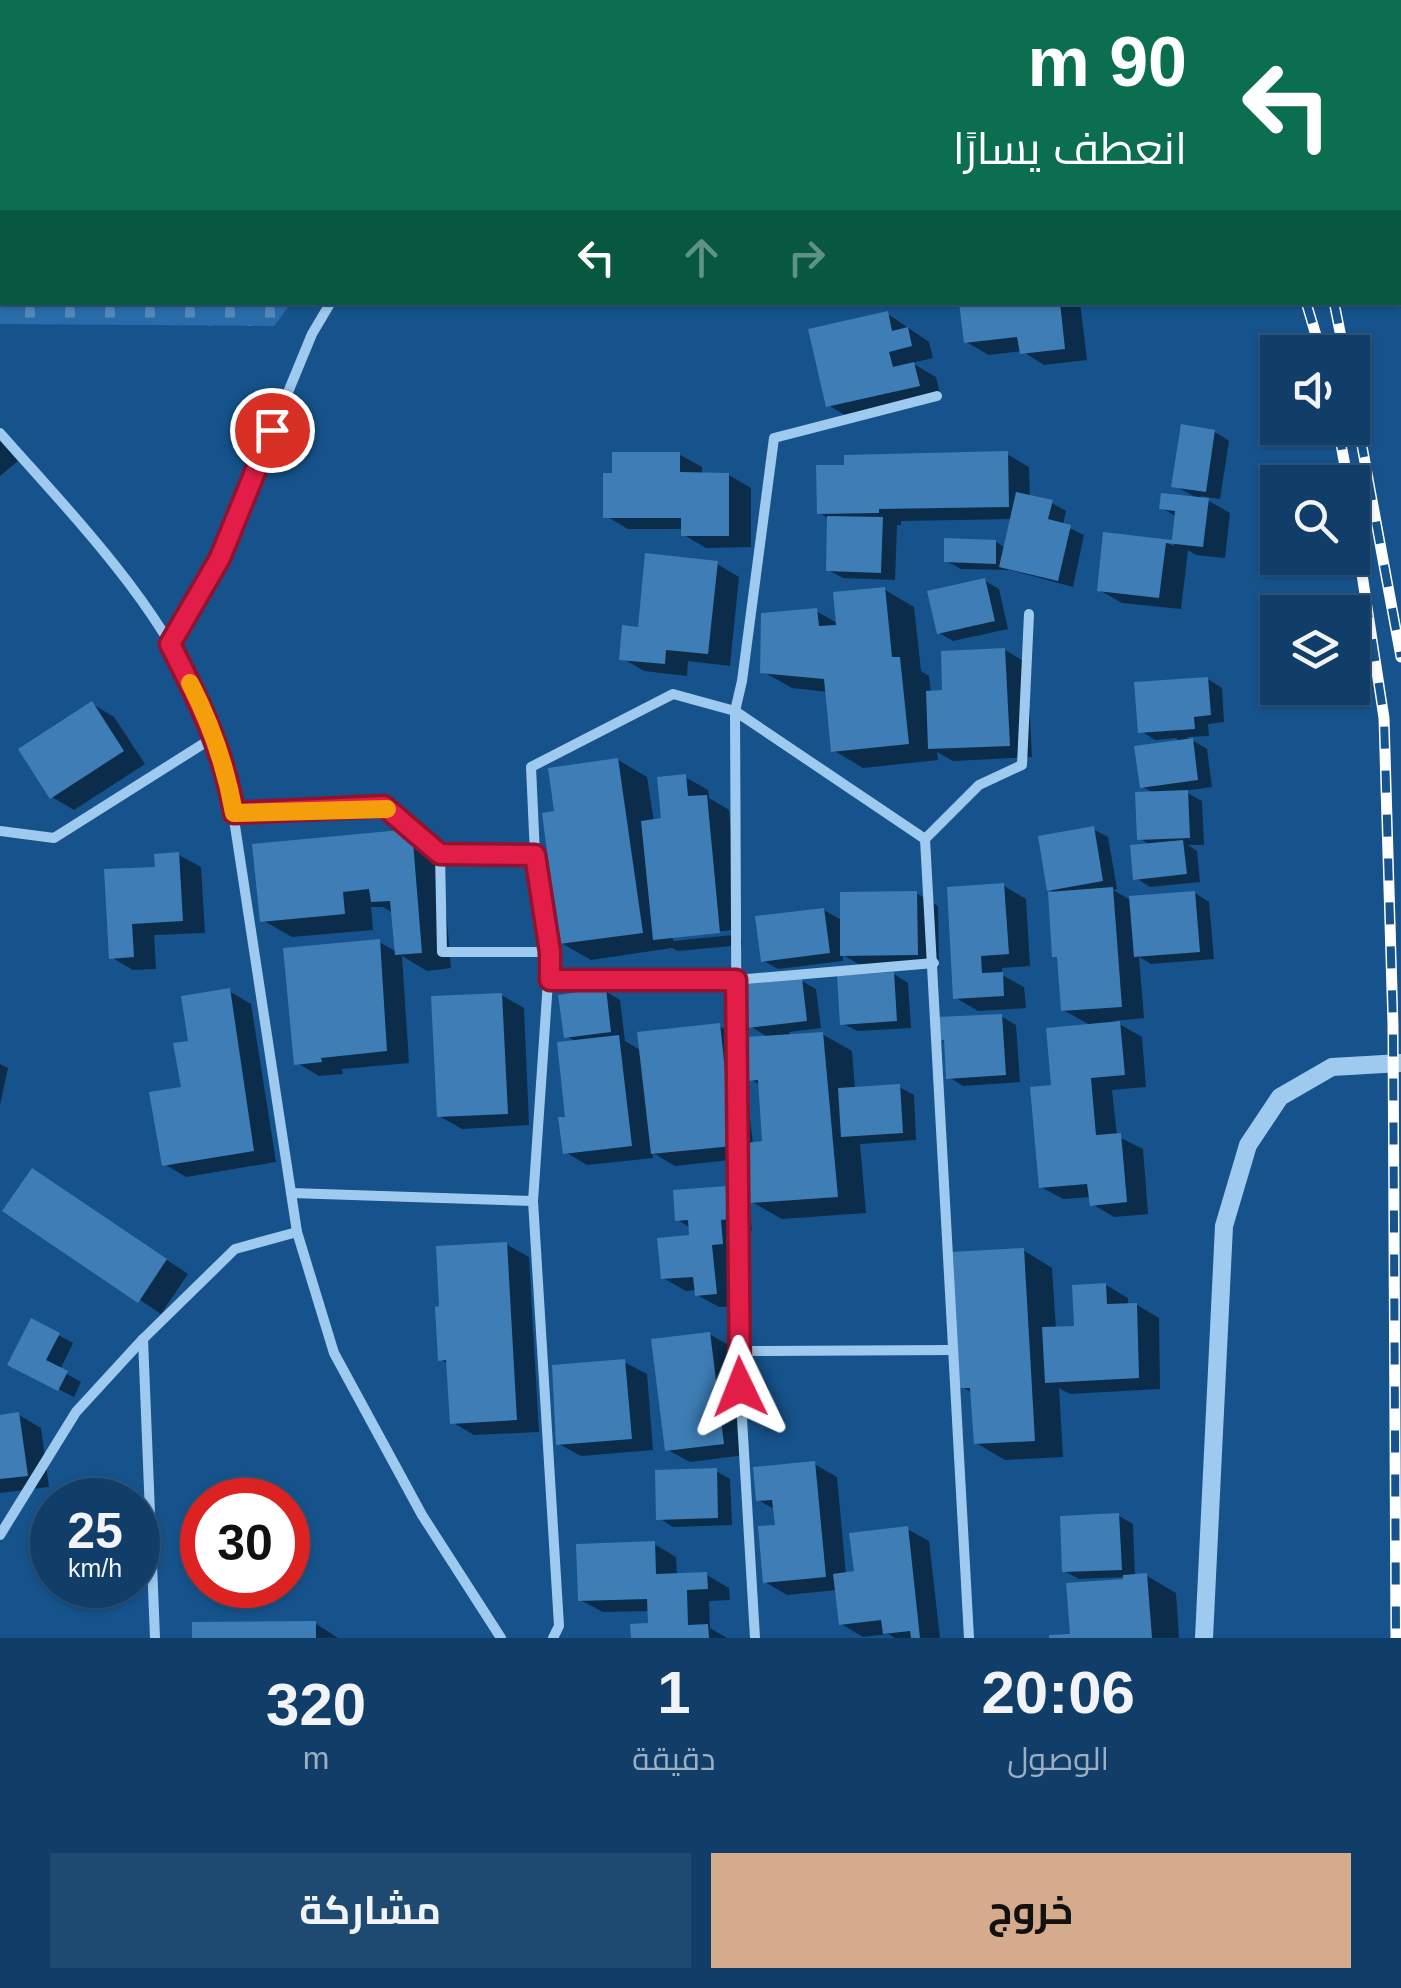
<!DOCTYPE html>
<html lang="ar">
<meta charset="utf-8">
<style>
body{margin:0;font-family:Arial,Cairo,sans-serif;background:#1e4971;color:#f1f3f6;direction:rtl;height:100vh;display:flex;flex-direction:column;font-size:38px;white-space:nowrap}
*{box-sizing:border-box;margin:0}
p{font-size:32px;color:#9caec0}
.icon{flex:none;width:55px;height:55px;fill:none;stroke:currentColor;stroke-width:2;stroke-linecap:round;stroke-linejoin:round}
.map{position:relative;height:1638px;overflow:hidden;direction:ltr}
.side{display:flex;flex-direction:column;background:#103e69;flex:1}
.side>*{flex:none}
.banner{position:absolute;left:0px;top:0px;width:1402px;height:305px;box-shadow:0 2px 8px #0004,0 0 0 2px #30577d;direction:rtl;background:#0b6e4f;color:#fff;overflow:hidden}
.fabs{position:absolute;left:1260px;top:335px;display:grid;gap:20px}
.fabs a{display:grid;place-items:center;width:110px;height:110px;border-radius:0px;background:#103e69;box-shadow:0 2px 8px #0004,0 0 0 2px #30577d;font-size:50px}
.speed{position:absolute;left:30px;top:1478px;display:flex;gap:20px;font-size:50px;font-weight:700;text-align:center}
.speed>*{display:grid;place-content:center;width:130px;height:130px;border-radius:50%;background:#103e69;box-shadow:0 2px 8px #0004,0 0 0 2px #30577d;line-height:1}
.speed small{font-size:25px;font-weight:400}
.speed .limit{border:15px solid #d22;background:#fff;color:#111}
.pin{position:absolute;display:grid;place-items:center;width:85px;height:85px;color:#fff;margin:-42px;border:5px solid #fff;border-radius:50%;box-shadow:0 2px 10px #0007}
.me{position:absolute;width:110px;margin:-55px;rotate:358deg;stroke-linejoin:round;filter:drop-shadow(0 0 8px #0008)}
.turn{display:flex;align-items:center;gap:35px;height:210px;padding:0 50px;font-size:45px}
.turn .icon{width:130px;height:130px;stroke-width:2.5}
.turn b{display:block;font-size:70px;line-height:85px}
.lanes{display:flex;align-items:center;height:95px;padding:0 50px;background:#0003;justify-content:center;gap:50px;direction:ltr}
.lanes .off{opacity:.35}
.eta{display:flex;justify-content:space-evenly;align-items:center;height:170px;text-align:center}
.eta b{font-size:60px;font-weight:700;line-height:70px}
.cta{display:flex;gap:20px;margin-top:auto;padding:20px 50px}
.cta a{flex:1;height:115px;border-radius:0px;background:#d6ab8b;color:#111;font-size:40px;font-weight:700;line-height:115px;text-align:center}
.cta a+a{background:#1e4971;color:#f1f3f6}
.map>svg:first-child{display:block}
.cemetery{fill:url(#cemetery-stones)}
.shadow{fill:#0007;fill-rule:evenodd}
.building{fill:#3e7db5}
.lines{fill:none;stroke-linecap:round;stroke-linejoin:round}
.minor{stroke:#9fcaef;stroke-width:10}
.tertiary{stroke:#9fcaef;stroke-width:18}
.rail-casing{stroke:#fff;stroke-width:11}
.rail{stroke:#16538c;stroke-width:8;stroke-dasharray:22;stroke-linecap:butt}
.route-casing{stroke:#92132f;stroke-width:25}
.route{stroke:#e11d48;stroke-width:18}
.slow{stroke:#f59e0b;stroke-width:18}
</style>
<div class="map">
<svg width="1401" height="1638" viewBox="0 0 1401 1638">
<defs>
<pattern id="cemetery-stones" width="16" height="16" patternUnits="userSpaceOnUse" patternTransform="scale(2.5)"><rect width="16" height="16" fill="#286daa"/><path d="M2 7V4a2 2 0 0 1 4 0v3zM10 15v-3a2 2 0 0 1 4 0v3z" fill="#538abb"/></pattern>
</defs>
<rect width="100%" height="100%" fill="#16538c"/>
<polygon class="cemetery" points="0,0 507,0 2,2 2,302 291,303 274,326 0,324"/>
<g class="shadow">
<polygon points="962,302 1080,302 1087,360 1044,365 1022,351 989,355 966,342"/>
<polygon points="888,314 929,342 933,358 912,363 936,377 941,398 850,418 828,405"/>
<polygon points="1215,432 1229,441 1220,499 1200,496 1230,513 1225,558 1196,555 1188,550 1181,609 1122,603 1099,590 1165,542 1174,546 1177,517 1162,508 1198,499 1174,485"/>
<polygon points="0,440 18,461 0,476"/>
<polygon points="1007,454 1029,467 1030,498 1052,503 1066,511 1063,525 1084,535 1073,587 1010,570 961,569 946,561 996,542 1006,548 1013,519 901,521 901,525 897,525 895,580 843,578 828,570 829,519 820,513"/>
<polygon points="680,455 702,467 702,475 729,475 751,488 751,547 706,548 684,535 684,529 628,529 606,516"/>
<polygon points="717,564 739,577 730,666 688,661 687,676 644,671 622,658 640,629"/>
<polygon points="985,581 999,589 1008,629 953,641 939,633"/>
<polygon points="885,590 914,607 921,671 929,676 931,693 945,692 1005,650 1027,663 1032,757 953,761 937,752 938,760 863,768 833,750 828,692 792,688 762,671 816,611 839,624"/>
<polygon points="1208,679 1222,688 1224,722 1208,724 1209,736 1187,737 1207,749 1212,787 1184,791 1202,801 1204,845 1188,845 1197,851 1200,882 1150,887 1136,878 1152,846 1139,838 1155,794 1142,786 1178,742 1177,738 1155,740 1141,731"/>
<polygon points="92,704 114,717 145,764 74,810 52,797"/>
<path d="M618 760 647 777 654 822 664 821 685 777 708 790 709 798 729 810 742 945 678 951 672 948 591 960 561 943 557 813ZM733 930V935L673 941V936Z"/>
<polygon points="1093,829 1108,837 1117,889 1113,890 1132,901 1195,893 1209,902 1214,959 1151,964 1139,957 1144,1018 1114,1021 1142,1037 1146,1087 1112,1090 1117,1136 1143,1149 1148,1214 1114,1217 1092,1204 1091,1197 1063,1199 1041,1187 1054,1087 1092,1026 1063,1010 1057,894 1050,890"/>
<polygon points="411,832 441,849 451,968 427,971 402,956 409,1063 342,1069 343,1074 319,1076 297,1063 379,942 397,952 393,913 383,907 371,907 373,930 292,937 262,920"/>
<polygon points="179,855 201,867 205,933 154,935 156,969 133,970 111,957 157,869"/>
<polygon points="1004,886 1026,899 1030,966 1002,968 1002,975 1024,987 1026,1008 978,1011 956,998"/>
<polygon points="916,893 938,906 939,967 865,968 843,955 843,961 778,969 764,961 824,910 843,921"/>
<polygon points="894,974 908,983 911,1028 857,1031 842,1023"/>
<polygon points="802,981 816,989 821,1028 789,1032 790,1036 822,1034 852,1051 855,1089 899,1087 914,1095 916,1140 860,1144 866,1213 782,1219 752,1202 749,1158 675,1166 653,1153 653,1158 587,1165 565,1152 577,1042 566,1036 605,991 620,1000 625,1041 642,1051 719,1026 741,1039 753,1145 765,1144 761,1085 751,1080 769,1038 750,1026"/>
<polygon points="229,991 251,1004 276,1162 186,1177 164,1164 191,1043"/>
<polygon points="501,995 524,1008 529,1125 462,1129 439,1116"/>
<polygon points="1001,1016 1016,1025 1020,1082 963,1086 949,1077 947,1043 940,1039"/>
<polygon points="0,1064 8,1068 0,1105"/>
<polygon points="54,1184 188,1274 161,1314 6,1210"/>
<polygon points="727,1188 749,1201 752,1231 742,1231 745,1256 733,1257 738,1306 719,1307 697,1295 696,1290 686,1291 663,1278 692,1237 691,1228 678,1220"/>
<polygon points="506,1244 529,1257 539,1432 474,1435 452,1422 448,1364 440,1359"/>
<polygon points="1023,1250 1052,1268 1056,1329 1077,1328 1106,1285 1128,1298 1128,1305 1137,1305 1159,1318 1160,1389 1070,1394 1059,1388 1063,1457 1005,1460 976,1443 973,1393 962,1387"/>
<polygon points="32,1321 73,1343 60,1370 81,1382 74,1397 24,1372"/>
<polygon points="709,1334 732,1347 745,1455 690,1462 668,1450"/>
<polygon points="624,1362 647,1374 653,1450 581,1456 559,1444"/>
<polygon points="19,1415 41,1428 49,1487 0,1493 0,1417"/>
<polygon points="814,1464 837,1477 846,1575 857,1573 907,1529 929,1541 940,1638 895,1638 888,1634 863,1637 841,1624 837,1590 787,1595 765,1582 778,1527 776,1510 758,1500"/>
<polygon points="716,1471 730,1479 732,1525 673,1527 659,1518"/>
<polygon points="138,1515 140,1569 138,1569"/>
<polygon points="1119,1516 1133,1524 1135,1577 1147,1576 1176,1593 1179,1638 1055,1638 1073,1636 1124,1582 1123,1577 1079,1579 1064,1571"/>
<polygon points="654,1544 676,1557 677,1576 707,1575 729,1588 730,1600 709,1601 710,1628 727,1638 633,1638 651,1626 650,1611 603,1612 580,1600"/>
<polygon points="315,1623 338,1638 194,1638"/>
</g>
<g class="building">
<polygon points="959,302 1060,302 1065,349 1020,354 1017,337 964,343"/>
<polygon points="888,311 892,331 908,327 912,346 889,352 893,367 914,362 920,386 826,407 808,329"/>
<polygon points="1181,424 1215,430 1206,492 1171,487"/>
<polygon points="1008,451 1009,507 879,509 879,513 817,514 816,465 844,465 844,455"/>
<polygon points="612,452 680,452 680,472 729,473 729,536 681,536 681,518 603,518 603,473 612,473"/>
<polygon points="1016,492 1053,500 1048,519 1071,525 1058,581 999,567"/>
<polygon points="1161,493 1209,498 1203,547 1166,543 1159,598 1097,591 1103,532 1172,540 1175,511 1159,509"/>
<polygon points="827,516 883,517 881,573 826,571"/>
<polygon points="944,538 996,540 996,564 944,562"/>
<polygon points="645,553 718,561 708,654 666,650 665,664 619,660 622,625 638,627"/>
<polygon points="985,578 995,621 937,634 927,591"/>
<polygon points="885,587 892,657 900,657 909,744 831,752 824,679 760,673 761,613 817,608 819,626 836,625 833,592"/>
<polygon points="1005,648 1010,746 928,749 926,691 942,690 941,651"/>
<polygon points="1208,677 1211,715 1194,717 1195,729 1138,733 1134,682"/>
<polygon points="92,701 124,751 50,799 18,749"/>
<polygon points="1193,738 1198,780 1140,788 1134,746"/>
<polygon points="618,758 643,933 559,944 542,813 554,811 548,768"/>
<polygon points="686,774 688,796 707,795 720,933 653,940 641,821 661,818 657,777"/>
<polygon points="1188,790 1190,838 1137,840 1135,792"/>
<polygon points="1094,826 1103,881 1047,891 1038,836"/>
<polygon points="412,829 422,953 395,955 390,901 371,902 369,889 343,892 345,914 260,922 252,844"/>
<polygon points="1183,840 1187,874 1133,880 1130,845"/>
<polygon points="179,852 183,921 132,924 134,957 109,959 104,869 155,867 154,854"/>
<polygon points="1004,883 1009,954 981,956 982,973 1003,972 1004,996 953,999 947,887"/>
<polygon points="1113,887 1122,1007 1061,1011 1057,957 1052,957 1048,892"/>
<polygon points="917,891 918,955 840,956 840,892"/>
<polygon points="1195,891 1200,952 1134,957 1129,896"/>
<polygon points="824,908 830,953 761,962 755,916"/>
<polygon points="380,939 387,1051 321,1058 322,1062 294,1065 283,948"/>
<polygon points="894,972 897,1021 840,1025 837,976"/>
<polygon points="802,978 807,1021 747,1028 742,985"/>
<polygon points="230,988 254,1151 162,1166 149,1092 181,1087 173,1043 188,1041 181,996"/>
<polygon points="606,988 611,1032 564,1038 558,995"/>
<polygon points="502,993 508,1114 437,1117 431,996"/>
<polygon points="1002,1014 1006,1075 946,1079 944,1040 938,1041 937,1017"/>
<polygon points="1120,1021 1125,1075 1091,1078 1096,1135 1121,1133 1127,1202 1090,1206 1087,1184 1039,1188 1030,1087 1051,1085 1046,1028"/>
<polygon points="720,1023 733,1146 651,1154 637,1032"/>
<polygon points="823,1032 838,1197 750,1203 746,1143 762,1141 758,1080 748,1081 745,1037"/>
<polygon points="619,1035 632,1146 563,1154 558,1117 565,1117 557,1042"/>
<polygon points="900,1084 903,1133 841,1137 838,1088"/>
<polygon points="32,1168 167,1259 138,1303 2,1211"/>
<polygon points="727,1186 730,1219 721,1220 723,1244 712,1245 717,1294 695,1296 693,1277 661,1279 657,1238 689,1235 688,1220 675,1221 673,1190"/>
<polygon points="507,1242 517,1420 450,1424 446,1360 438,1361 435,1307 439,1306 436,1246"/>
<polygon points="1024,1248 1035,1441 974,1444 970,1388 959,1388 951,1252"/>
<polygon points="1106,1283 1107,1304 1137,1303 1139,1378 1045,1383 1042,1327 1074,1326 1072,1285"/>
<polygon points="31,1318 60,1333 46,1360 68,1371 58,1391 7,1365"/>
<polygon points="710,1332 724,1444 665,1451 651,1339"/>
<polygon points="625,1359 632,1439 556,1445 552,1365"/>
<polygon points="19,1412 28,1476 0,1479 0,1415"/>
<polygon points="815,1461 826,1577 763,1583 758,1526 775,1525 772,1500 756,1501 753,1467"/>
<polygon points="717,1468 718,1518 656,1520 655,1470"/>
<polygon points="1119,1513 1122,1570 1062,1572 1060,1516"/>
<polygon points="908,1526 920,1638 911,1638 910,1631 883,1634 881,1620 839,1625 833,1574 854,1571 849,1533"/>
<polygon points="655,1541 656,1574 707,1572 708,1589 687,1590 688,1625 708,1624 709,1638 631,1638 630,1624 648,1623 647,1599 578,1601 576,1544"/>
<polygon points="1147,1573 1152,1638 1049,1638 1049,1635 1070,1634 1066,1583 1123,1579 1123,1575"/>
<polygon points="316,1621 316,1638 192,1638 192,1622"/>
</g>
<g class="lines">
<g class="minor">
<polyline points="536,2 538,0"/>
<polyline points="937,396 774,438 742,681 735,711 738,1351 951,1350"/>
<path d="M0 433C76 519 161 605 206 714 215 735 221 758 228 780L297 1232 334 1353 422 1515 501 1638"/>
<polyline points="170,644 220,557 312,334 331,302"/>
<polyline points="234,813 385,806 440,854"/>
<polyline points="0,831 54,838 214,737"/>
<polyline points="925,839 979,785 1022,765 1029,614"/>
<polyline points="535,855 440,854 442,952 550,952"/>
<polyline points="550,981 736,980 934,963"/>
<polyline points="291,1193 533,1201"/>
<polyline points="143,1339 155,1638"/>
<polyline points="738,1351 755,1638"/>
<polyline points="0,1535 76,1412 143,1339 235,1249 297,1232"/>
<polyline points="553,1638 559,1626 533,1201 550,952 535,855 531,767 673,694 735,711 925,839 969,1638"/>
</g>
<polyline class="tertiary" points="1204,1638 1224,1226 1248,1145 1280,1097 1332,1067 1401,1063"/>
<g class="rail-casing">
<g id="rail">
<polyline points="1186,0 1187,2"/>
<polyline points="1209,0 1211,2"/>
<polyline points="1306,302 1321,352"/>
<polyline points="1334,302 1344,352"/>
<polyline points="1352,392 1401,657"/>
<polyline points="1338,428 1348,482"/>
<polyline points="1352,509 1384,718 1393,1025 1396,1638"/>
</g>
</g>
<use href="#rail" class="rail"/>
</g>
<g class="lines">
<g class="route-casing">
<path id="route" d="M272 430 220 558 170 644C198 699 224 751 234 813L384 806 440 854 535 855 550 952V980H736L740 1387"/>
</g>
<use href="#route" class="route"/>
<path class="slow" d="M190 683C211 724 226 767 234 813L387 809"/>
</g>
</svg>
<div class="fabs">
<a><svg class="icon" aria-label="sound" viewBox="0 0 24 24"><path d="M4 9h4l5-4v14l-5-4H4zM17 9q2 3 0 6"/></svg></a>
<a><svg class="icon" aria-label="search" viewBox="0 0 24 24"><circle cx="10" cy="10" r="6"/><path d="M15 15l6 6"/></svg></a>
<a><svg class="icon" aria-label="layers" viewBox="0 0 24 24"><path d="M12 4l9 5-9 5-9-5zM3 14l9 5 9-5"/></svg></a>
</div>
<div class="speed"><div>25<small>km/h</small></div><div class="limit">30</div></div>
<div class="pin" style="left:272px;top:430px;background:#d93025"><svg class="icon" aria-label="arrive" viewBox="0 0 24 24"><path d="M6 21V4h12l-3 4 3 4H6"/></svg></div>
<svg class="me" style="left:740px;top:1387px" viewBox="-20 -20 40 40"><path d="M0-17L14 15 0 8-14 15z" fill="#e11d48" stroke="#fff" stroke-width="4"/></svg>
<div class="banner">
<div class="turn"><svg class="icon" aria-label="left" viewBox="0 0 24 24"><path d="M17 20v-9H6M10 6l-5 5 5 5"/></svg><div><b>90 m</b>انعطف يسارًا</div></div>
<div class="lanes"><svg class="icon" aria-label="left" viewBox="0 0 24 24"><path d="M17 20v-9H6M10 6l-5 5 5 5"/></svg><svg class="icon off" aria-label="ahead" viewBox="0 0 24 24"><path d="M12 20V5M6 11l6-6 6 6"/></svg><svg class="icon off" aria-label="right" viewBox="0 0 24 24"><path d="M7 20v-9h11M14 6l5 5-5 5"/></svg></div>
</div>
</div>
<section class="side">
<div class="eta">
<div><b>20:06</b><p>الوصول</p></div>
<div><b>1</b><p>دقيقة</p></div>
<div><b>320</b><p>m</p></div>
</div>
<div class="cta"><a>خروج</a><a>مشاركة</a></div>
</section>
